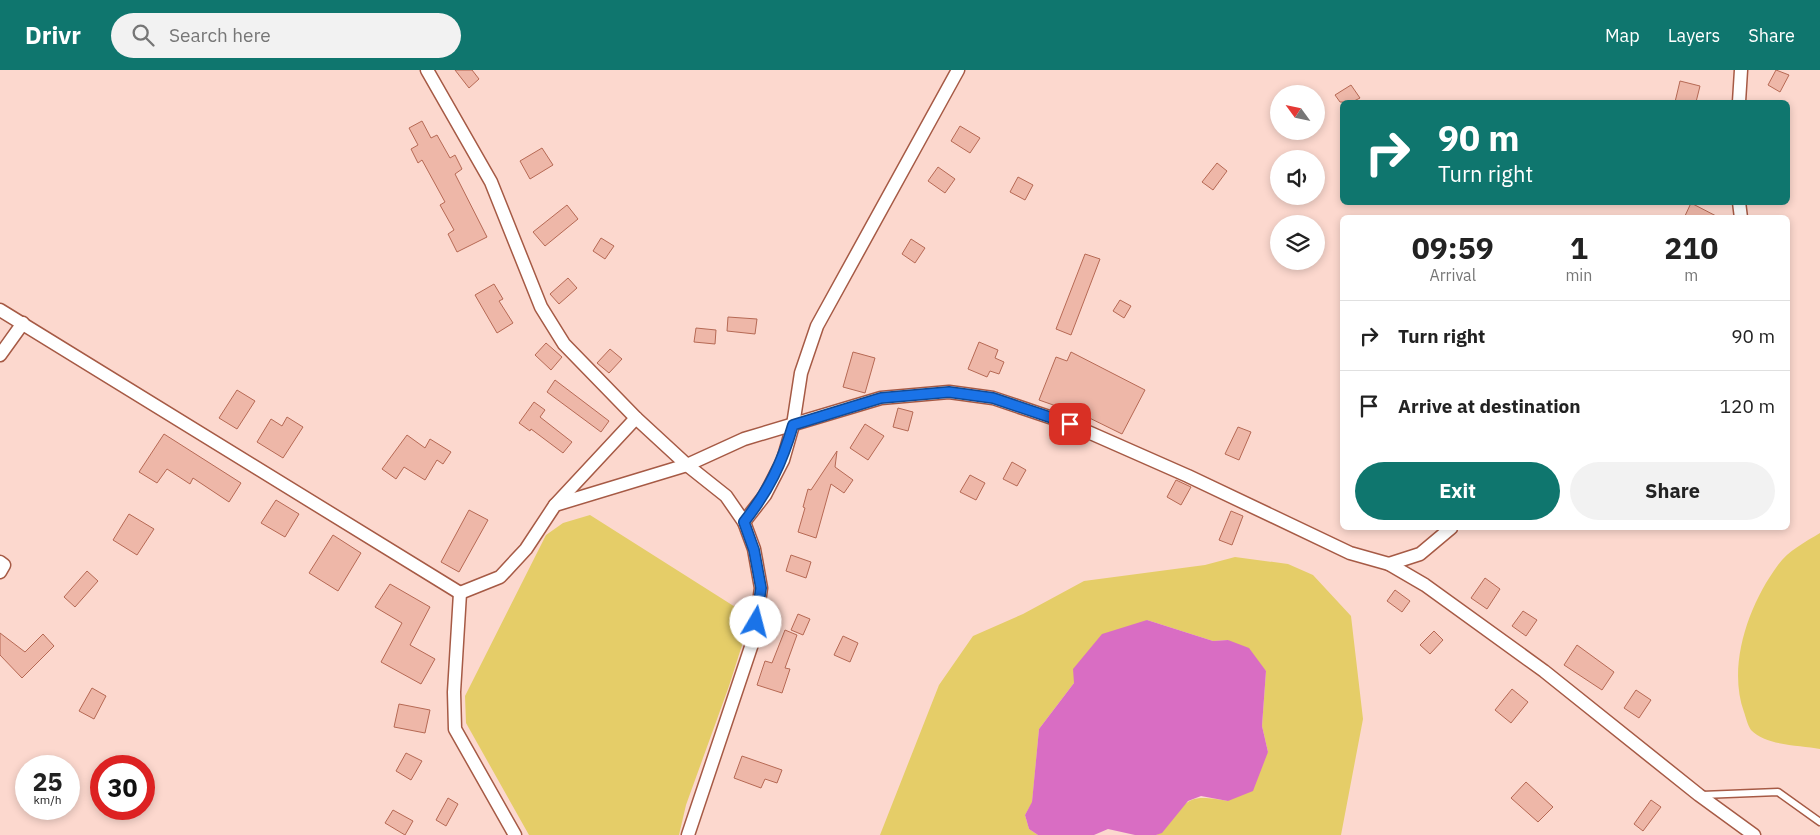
<!DOCTYPE html>
<style>
body{margin:0;font-family:"IBM Plex Sans",sans-serif;background:#f2f2f2;color:#222;height:100vh;display:flex;flex-direction:column;font-size:19px;white-space:nowrap}
*{box-sizing:border-box;margin:0}
p{font-size:16px;color:#767676}
.icon{flex:none;width:28px;height:28px;fill:none;stroke:currentColor;stroke-width:2;stroke-linecap:round;stroke-linejoin:round}
.map{position:relative;flex:1;overflow:hidden}
.panel{position:absolute;left:1340px;top:145px;width:450px;height:315px;display:flex;flex-direction:column;background:#fff;border-radius:8px;box-shadow:0 2px 8px #0003}
.panel>*{flex:none}
.hud{position:absolute;left:1340px;top:30px;width:450px;height:105px;border-radius:8px;box-shadow:0 2px 8px #0003;background:#0f766e;color:#fff;overflow:hidden}
.needle{width:32px;rotate:303deg}
.fabs{position:absolute;left:1270px;top:15px;display:grid;gap:10px}
.fabs a{display:grid;place-items:center;width:55px;height:55px;border-radius:50%;background:#fff;box-shadow:0 2px 8px #0003;font-size:25px}
.speed{position:absolute;left:15px;top:685px;display:flex;gap:10px;font-size:25px;font-weight:700;text-align:center}
.speed>*{display:grid;place-content:center;width:65px;height:65px;border-radius:50%;background:#fff;box-shadow:0 2px 8px #0003;line-height:1}
.speed small{font-size:12px;font-weight:400}
.speed .limit{border:8px solid #d22;background:#fff;color:#111}
.pin{position:absolute;display:grid;place-items:center;width:42px;height:42px;color:#fff;margin:-21px;border-radius:10px;box-shadow:0 2px 8px #0006}
.me{position:absolute;width:55px;margin:-28px;rotate:8deg;stroke-linejoin:round;filter:drop-shadow(0 0 4px #0008)}
.turn{display:flex;align-items:center;gap:18px;height:105px;padding:0 15px;font-size:22px}
.turn .icon{width:65px;height:65px;stroke-width:2.5}
.turn b{display:block;font-size:35px;line-height:42px}
.eta{display:flex;justify-content:space-evenly;align-items:center;height:85px;text-align:center}
.eta b{font-size:30px;font-weight:800;line-height:35px}
.primary-button{display:flex;gap:10px;margin-top:auto;padding:10px 15px}
.primary-button a{flex:1;height:58px;border-radius:30px;background:#0f766e;color:#fff;font-size:20px;font-weight:800;line-height:58px;text-align:center}
.primary-button a+a{background:#f2f2f2;color:#222}
ul{padding:0;list-style:none}
li{display:flex;align-items:center;gap:15px;height:70px;padding:0 15px;border-top:1px solid #e0e0e0}
li div{flex:1}
li b{display:block;font-size:19px}
li em{font-style:normal}
header{display:flex;align-items:center;gap:30px;box-sizing:border-box;height:70px;padding:0 25px;background:#0f766e;color:#fff}
header strong{font-size:24px}
nav{display:flex;gap:28px;margin-inline-start:auto;font-size:18px}
.search{width:350px;height:45px;background:#f2f2f2;display:flex;align-items:center;gap:12px;box-sizing:border-box;padding:0 18px;border-radius:28px;color:#767676;font-size:19px}
.map>svg:first-child{display:block}
.green{fill:#e5cd68}
.water{fill:#d96dc3}
.building{fill:#eeb7a8;stroke:#b66954}
.lines{fill:none;stroke-linecap:round;stroke-linejoin:round}
.lane-casing{stroke:#a65a45;stroke-width:9}
.street-casing{stroke:#a65a45;stroke-width:15}
.lane{stroke:#fff;stroke-width:6}
.street{stroke:#fff;stroke-width:12}
.route-casing{stroke:#114b97;stroke-width:12}
.route{stroke:#1a73e8;stroke-width:9}
</style>
<header>
<strong>Drivr</strong>
<div class="search"><svg class="icon" aria-label="search" viewBox="0 0 24 24"><circle cx="10" cy="10" r="6"/><path d="M15 15l6 6"/></svg>Search here</div>
<nav><a>Map</a><a>Layers</a><a>Share</a></nav>
</header>
<div class="map">
<svg width="1820" height="765" viewBox="0 0 1820 765">
<rect width="100%" height="100%" fill="#fcd8ce"/>
<g class="green">
<polygon points="590,445 751,547 729,616 686,735 679,765 529,765 466,653 465,626 546,465 563,453"/>
<path d="M1820 463V679C1800 675 1766 676 1751 660 1748 656 1746 648 1744 642 1727 595 1749 534 1778 495 1788 481 1805 472 1820 463Z"/>
<path d="M1235 487 1288 494 1313 505 1351 546 1363 649 1341 765H1156L1162 762C1188 731 1184 723 1228 731L1268 682 1262 656 1266 601 1228 570 1213 571 1147 550 1074 613 1039 659 1032 733 1025 745 1029 759 1038 765H880L939 615 973 566 1023 544 1084 511 1205 495Z"/>
</g>
<polygon class="water" points="1147,550 1213,571 1228,570 1249,578 1266,601 1262,656 1268,682 1253,721 1228,731 1201,726 1188,731 1162,763 1156,765 1135,765 1108,759 1094,765 1038,765 1029,759 1025,745 1032,732 1039,659 1074,613 1073,599 1102,564"/>
<g class="building">
<polygon points="455,0 472,0 479,9 469,18"/>
<polygon points="1776,0 1789,5 1780,22 1768,15"/>
<polygon points="1680,11 1700,16 1696,32 1675,32"/>
<polygon points="1351,15 1360,28 1352,32 1340,32 1335,25"/>
<polygon points="422,51 431,68 437,65 450,88 455,85 462,99 455,104 487,167 457,182 448,164 454,160 440,135 445,132 422,90 418,93 411,79 418,75 409,58"/>
<polygon points="960,56 980,68 970,83 951,71"/>
<polygon points="542,78 553,95 530,109 520,91"/>
<polygon points="1217,93 1227,101 1213,120 1202,112"/>
<polygon points="938,97 955,109 945,123 928,111"/>
<polygon points="1018,107 1033,115 1025,130 1010,122"/>
<polygon points="1691,133 1720,148 1684,148"/>
<polygon points="567,135 578,149 545,176 533,162"/>
<polygon points="601,168 614,176 605,189 593,181"/>
<polygon points="911,169 925,178 915,193 902,184"/>
<polygon points="1085,184 1100,189 1071,265 1056,259"/>
<polygon points="568,208 577,218 559,234 550,224"/>
<polygon points="494,214 503,229 499,231 513,253 497,263 475,225"/>
<polygon points="1120,230 1131,236 1124,248 1113,241"/>
<polygon points="728,247 757,249 755,264 727,261"/>
<polygon points="696,258 716,260 715,274 694,272"/>
<polygon points="979,272 998,280 995,288 1004,292 999,304 990,301 987,307 968,299"/>
<polygon points="546,273 562,287 551,300 535,285"/>
<polygon points="610,279 622,289 609,303 597,293"/>
<polygon points="853,282 875,288 865,323 843,317"/>
<polygon points="1071,282 1145,320 1122,364 1061,334 1059,337 1039,330 1056,287 1067,291"/>
<polygon points="555,310 609,351 601,362 547,322"/>
<polygon points="237,320 255,331 237,359 219,348"/>
<polygon points="534,332 545,340 540,347 572,372 563,383 531,359 530,361 519,353"/>
<polygon points="898,338 913,342 908,361 893,357"/>
<polygon points="287,347 303,357 283,388 257,372 271,349 282,356"/>
<polygon points="865,354 884,366 868,390 850,378"/>
<polygon points="1238,357 1251,362 1239,390 1225,384"/>
<polygon points="164,364 241,413 229,432 193,408 190,414 167,399 157,413 139,402"/>
<polygon points="407,365 425,378 430,369 451,382 443,394 437,390 425,410 404,397 396,409 382,399"/>
<polygon points="837,381 835,397 853,410 844,423 831,414 816,468 798,462 805,438 803,437 808,419 811,420"/>
<polygon points="1012,392 1026,400 1017,416 1003,409"/>
<polygon points="970,405 985,413 976,430 960,422"/>
<polygon points="1176,410 1191,417 1181,435 1167,427"/>
<polygon points="276,430 299,444 285,467 261,453"/>
<polygon points="469,440 488,450 459,502 441,492"/>
<polygon points="1231,441 1243,446 1232,475 1219,470"/>
<polygon points="129,444 154,459 137,485 113,470"/>
<polygon points="333,465 361,483 338,521 309,503"/>
<polygon points="791,485 811,492 806,508 786,501"/>
<polygon points="87,501 98,511 75,537 64,527"/>
<polygon points="1485,508 1500,519 1487,539 1471,528"/>
<polygon points="390,514 430,537 410,575 435,589 421,614 381,592 402,553 375,537"/>
<polygon points="1395,520 1410,531 1402,542 1387,531"/>
<polygon points="1523,541 1537,550 1526,566 1512,556"/>
<polygon points="798,544 810,549 803,565 791,560"/>
<polygon points="785,560 797,565 785,598 790,599 782,623 757,615 765,591 772,593"/>
<polygon points="1434,561 1443,570 1430,584 1420,575"/>
<polygon points="0,563 25,582 43,564 54,576 22,608 0,585"/>
<polygon points="843,566 858,573 850,592 834,585"/>
<polygon points="1577,575 1614,602 1602,620 1564,595"/>
<polygon points="92,618 106,626 94,649 79,641"/>
<polygon points="1512,619 1528,632 1511,653 1495,640"/>
<polygon points="1636,620 1651,630 1639,648 1624,638"/>
<polygon points="399,634 430,640 425,663 394,657"/>
<polygon points="406,683 422,691 411,710 396,701"/>
<polygon points="742,686 782,700 777,713 765,709 761,718 734,708"/>
<polygon points="1526,712 1553,737 1538,752 1511,728"/>
<polygon points="448,728 458,734 446,756 436,750"/>
<polygon points="1651,730 1661,737 1643,761 1634,754"/>
<polygon points="393,740 413,751 405,765 385,753"/>
</g>
<g class="lines">
<g class="lane-casing">
<polyline id="lane" points="1702,725 1778,722 1820,752"/>
</g>
<g class="street-casing">
<g id="street">
<polyline points="427,0 491,112 541,237 564,274 636,348 687,395 726,426 744,452 754,479 761,518 754,568 688,765"/>
<polyline points="1739,32 1741,0"/>
<polyline points="1739,132 1741,148"/>
<polyline points="0,240 460,523"/>
<polyline points="0,285 23,253"/>
<polyline points="555,435 636,348"/>
<polyline points="744,452 765,425 783,390 793,355 801,303 817,256 958,0"/>
<polyline points="0,492 4,495 0,502"/>
<polyline points="1389,494 1420,484 1451,458"/>
<polyline points="460,523 500,507 526,479 555,435 687,395 744,369 881,328 949,322 993,328 1070,354 1188,406 1350,483 1389,494 1425,515 1544,601 1699,725 1754,765"/>
<polyline points="460,523 454,622 455,659 515,765"/>
</g>
</g>
<use href="#lane" class="lane"/>
<use href="#street" class="street"/>
</g>
<g class="lines">
<g class="route-casing">
<path id="route" d="M756 552 761 518 754 480 744 452C769 420 782 393 793 355L881 328 949 322 993 328 1070 354"/>
</g>
<use href="#route" class="route"/>
</g>
</svg>
<div class="fabs">
<a><svg class="needle" viewBox="-14 -14 28 28"><path d="M0-13l5 13h-10z" fill="#e53935"/><path d="M0 13l5-13h-10z" fill="#767676"/></svg></a>
<a><svg class="icon" aria-label="sound" viewBox="0 0 24 24"><path d="M4 9h4l5-4v14l-5-4H4zM17 9q2 3 0 6"/></svg></a>
<a><svg class="icon" aria-label="layers" viewBox="0 0 24 24"><path d="M12 4l9 5-9 5-9-5zM3 14l9 5 9-5"/></svg></a>
</div>
<div class="speed"><div>25<small>km/h</small></div><div class="limit">30</div></div>
<div class="pin" style="left:1070px;top:354px;background:#d93025"><svg class="icon" aria-label="arrive" viewBox="0 0 24 24"><path d="M6 21V4h12l-3 4 3 4H6"/></svg></div>
<svg class="me" style="left:756px;top:552px" viewBox="-20 -20 40 40"><circle r="19" fill="#fff"/><path d="M0-13L10 11 0 6-10 11z" fill="#1a73e8"/></svg>
<div class="hud">
<div class="turn"><svg class="icon" aria-label="right" viewBox="0 0 24 24"><path d="M7 20v-9h11M14 6l5 5-5 5"/></svg><div><b>90 m</b>Turn right</div></div>
</div>
<section class="panel">
<div class="eta">
<div><b>09:59</b><p>Arrival</p></div>
<div><b>1</b><p>min</p></div>
<div><b>210</b><p>m</p></div>
</div>
<ul>
<li><svg class="icon" aria-label="right" viewBox="0 0 24 24"><path d="M7 20v-9h11M14 6l5 5-5 5"/></svg><div><b>Turn right</b></div><em>90 m</em></li>
<li><svg class="icon" aria-label="arrive" viewBox="0 0 24 24"><path d="M6 21V4h12l-3 4 3 4H6"/></svg><div><b>Arrive at destination</b></div><em>120 m</em></li>
</ul>
<div class="primary-button"><a>Exit</a><a>Share</a></div>
</section>
</div>
